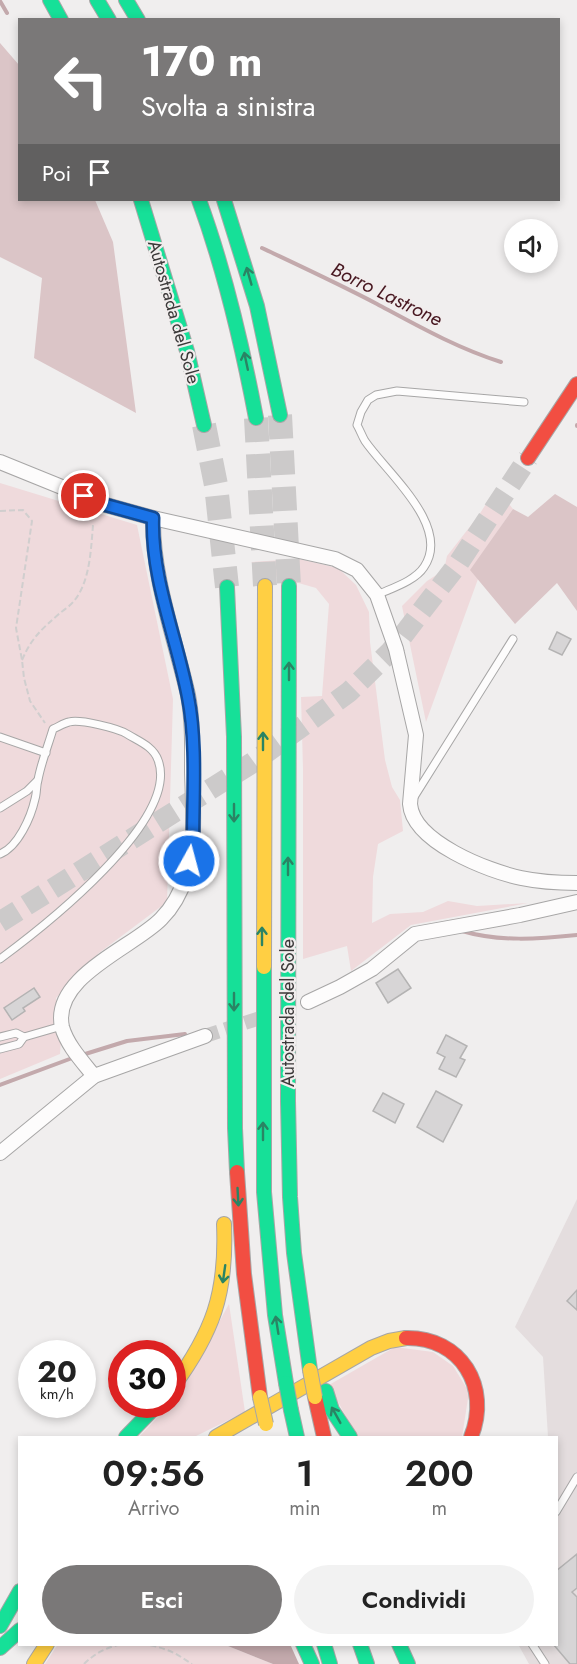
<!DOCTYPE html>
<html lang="it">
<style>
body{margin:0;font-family:Jost,sans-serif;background:#f2f2f2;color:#222;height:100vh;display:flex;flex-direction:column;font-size:22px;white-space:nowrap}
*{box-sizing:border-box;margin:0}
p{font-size:20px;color:#767676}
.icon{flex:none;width:33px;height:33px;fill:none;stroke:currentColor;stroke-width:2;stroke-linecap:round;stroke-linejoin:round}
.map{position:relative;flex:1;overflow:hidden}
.sheet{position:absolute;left:18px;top:1436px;width:540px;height:210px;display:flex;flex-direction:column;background:#fff;border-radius:0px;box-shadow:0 3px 9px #0003}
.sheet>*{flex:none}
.guide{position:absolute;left:18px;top:18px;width:542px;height:183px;border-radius:0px;box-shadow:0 3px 9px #0003;background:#7a7878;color:#fff;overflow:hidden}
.buttons{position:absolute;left:504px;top:219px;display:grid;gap:12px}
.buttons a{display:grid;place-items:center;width:54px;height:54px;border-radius:50%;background:#fff;box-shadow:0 3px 9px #0003;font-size:30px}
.speed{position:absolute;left:18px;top:1340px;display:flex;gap:12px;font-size:30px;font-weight:700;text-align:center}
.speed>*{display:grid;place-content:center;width:78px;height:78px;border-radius:50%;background:#fff;box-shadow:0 3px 9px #0003;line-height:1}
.speed small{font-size:15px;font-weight:400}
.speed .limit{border:9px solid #d22;background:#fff;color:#111}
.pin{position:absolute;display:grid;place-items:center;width:51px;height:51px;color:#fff;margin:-26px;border:3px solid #fff;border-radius:50%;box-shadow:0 2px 6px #0007}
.me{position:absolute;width:66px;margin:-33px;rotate:7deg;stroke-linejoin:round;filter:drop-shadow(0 0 4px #0008)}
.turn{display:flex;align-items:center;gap:21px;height:126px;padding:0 24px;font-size:27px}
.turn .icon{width:78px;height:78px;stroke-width:2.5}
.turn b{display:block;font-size:42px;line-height:51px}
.then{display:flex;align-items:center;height:57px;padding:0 24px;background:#0003;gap:12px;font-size:22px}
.eta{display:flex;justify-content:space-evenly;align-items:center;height:102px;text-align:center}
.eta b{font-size:36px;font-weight:600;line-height:42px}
.button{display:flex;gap:12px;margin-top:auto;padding:12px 24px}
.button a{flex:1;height:69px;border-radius:36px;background:#7a7878;color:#fff;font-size:24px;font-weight:600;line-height:69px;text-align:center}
.button a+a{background:#f2f2f2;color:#222}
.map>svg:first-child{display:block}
.built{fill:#e4ddde}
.green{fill:#efdadc}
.forest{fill:#dbc5c7}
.water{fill:#c3a9ac}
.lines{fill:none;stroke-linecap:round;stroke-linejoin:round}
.stream{stroke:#c3a9ac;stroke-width:4}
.building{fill:#d7d5d6;stroke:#b4b3b3;stroke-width:1.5}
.street-tunnel{stroke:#cccaca;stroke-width:14;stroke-dasharray:14 7;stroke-linecap:butt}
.primary-tunnel{stroke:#cccaca;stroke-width:21;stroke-dasharray:21 10;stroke-linecap:butt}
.highway-tunnel{stroke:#cccaca;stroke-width:24;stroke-dasharray:24 12;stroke-linecap:butt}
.lane-casing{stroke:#a7a6a6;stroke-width:9}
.street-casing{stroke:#a7a6a6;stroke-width:16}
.fast-casing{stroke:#a7a6a6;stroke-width:16}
.slow-casing{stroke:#a7a6a6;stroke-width:16}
.jam-casing{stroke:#a7a6a6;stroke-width:16}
.path{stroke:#d0cece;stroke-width:2;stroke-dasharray:6 3;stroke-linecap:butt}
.lane{stroke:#fdfcfc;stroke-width:7}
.street{stroke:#fdfcfc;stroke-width:14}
.fast{stroke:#16e098;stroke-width:14}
.slow{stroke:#ffcf43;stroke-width:14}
.jam{stroke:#f24e42;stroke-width:14}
.fast-bridge-casing{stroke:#a7a6a6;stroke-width:16;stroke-linecap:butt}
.slow-bridge-casing{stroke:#a7a6a6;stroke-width:16;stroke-linecap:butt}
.fast-bridge{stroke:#16e098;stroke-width:14}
.slow-bridge{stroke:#ffcf43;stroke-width:14}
.oneway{stroke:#2a8464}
.route-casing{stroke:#114b97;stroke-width:15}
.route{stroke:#1a73e8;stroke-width:10}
.labels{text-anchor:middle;stroke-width:4.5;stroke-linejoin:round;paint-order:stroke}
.street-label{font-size:18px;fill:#3b3939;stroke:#f1eded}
.water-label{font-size:20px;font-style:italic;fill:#471720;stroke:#f1eded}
</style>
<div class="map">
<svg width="577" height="1664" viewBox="0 0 577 1664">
<rect width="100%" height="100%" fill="#f0eeee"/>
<polygon class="built" points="577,1199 577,1664 529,1664 518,1644 556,1644 556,1437 548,1437 543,1357 515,1327"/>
<g class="green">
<polygon points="0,483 137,525 173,699 167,902 99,953 56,998 62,1026 60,1054 0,1079"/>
<polygon points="496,488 513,509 471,570 478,579 426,722 402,606 427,581 444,570 447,556 479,515"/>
<polygon points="299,559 338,568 356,585 369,612 370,642 385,760 392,787 400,800 403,831 378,844 373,877 372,923 390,914 423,912 448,901 477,906 528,903 411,925 351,971 347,946 303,959 303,769 301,697 322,696 329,604 316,588 274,576 251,562"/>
<polygon points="229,1304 245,1412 194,1437 139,1437 170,1404 172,1404 173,1401 180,1393"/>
<polygon points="395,1347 433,1352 453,1366 469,1392 462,1437 357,1437 329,1385"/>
<polygon points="58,1644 223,1644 273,1664 45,1664"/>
</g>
<g class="forest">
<polygon points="0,43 19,65 20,200 95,200 113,242 136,413 34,358 42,278 0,257"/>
<polygon points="555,494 577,507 577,611 557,583 515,624 470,570 513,509 528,517"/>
</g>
<polygon class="water" points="223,1644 290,1644 299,1664 273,1664"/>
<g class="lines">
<g class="stream">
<polyline points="0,1 7,13"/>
<path d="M262 248C300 266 339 284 377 304 418 326 457 348 501 362"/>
<polyline points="577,425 577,426"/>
<path d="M462 931C499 942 539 939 577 935"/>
<polyline points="82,1055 127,1041 185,1034"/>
<polyline points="0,1085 75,1057"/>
</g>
</g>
<g class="building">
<polygon points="557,632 571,639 562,655 549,649"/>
<polygon points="398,969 411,988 388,1003 376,983"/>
<polygon points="34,988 40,997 23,1008 25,1011 12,1020 4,1008"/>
<polygon points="446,1035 467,1046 460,1058 465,1060 456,1077 439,1069 445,1057 437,1053"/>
<polygon points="436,1091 462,1105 443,1142 417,1127"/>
<polygon points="383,1093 404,1104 395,1123 373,1111"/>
<polygon points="577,1290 577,1310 567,1301"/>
<polygon points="577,1554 577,1588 572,1592 577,1597 577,1664 570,1664 553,1644 556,1644 556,1571"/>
</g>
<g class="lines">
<polyline class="street-tunnel" points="205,1036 269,1015"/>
<polyline class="primary-tunnel" points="0,922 252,763 349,692 391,651 430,600 458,564 528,458"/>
<g class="highway-tunnel">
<polyline points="280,415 289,586"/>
<polyline points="256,418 265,586"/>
<polyline points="204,425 216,485 227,587"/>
</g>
<g class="lane-casing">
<g id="lane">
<path d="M377 595C392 588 415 581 424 567 452 526 386 472 365 441 362 436 360 430 357 425L361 412 368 400 376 395 397 391 524 402"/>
<polyline points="0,737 46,753"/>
<polyline points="414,797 513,639"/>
<polyline points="0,808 27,791 37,781"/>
<path d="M0 854C18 847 31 817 35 799 37 793 36 786 38 780 41 763 48 746 53 729 58 727 64 723 69 722 80 719 117 728 127 734 138 741 153 746 158 760 181 820 42 928 0 959"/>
<polyline points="0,1037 16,1033 24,1037"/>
<polyline points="0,1049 19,1044 24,1037 62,1026"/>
<polyline points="556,1512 577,1477"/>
<polyline points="532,1644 545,1664"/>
</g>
</g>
<g class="street-casing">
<g id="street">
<path d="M0 462 106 505 153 518 335 559 357 570 377 595 396 649 416 735 410 804C413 842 488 871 521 878 540 882 558 883 577 883"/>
<polyline points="308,1002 340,987 372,969 415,934 520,915 577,902"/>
<path d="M94 1076C82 1061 67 1045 62 1027 51 977 134 947 161 919 173 907 181 892 186 876 196 842 193 807 192 772 192 747 193 721 188 695 175 638 152 577 153 518"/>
<polyline points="0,1153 94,1076 205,1036"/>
</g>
</g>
<g class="fast-casing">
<g id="fast">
<polyline points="50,0 61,20"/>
<polyline points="97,0 109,20"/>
<polyline points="126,0 138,20"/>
<polyline points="141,200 187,351 204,425"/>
<path d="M199 200C225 271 242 344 256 418"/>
<polyline points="224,200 257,306 280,415"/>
<polyline points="289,586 288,1101 290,1197 294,1253 310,1370"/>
<polyline points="227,587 234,737 235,1128 237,1172"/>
<polyline points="264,967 264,1192 275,1315 286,1383"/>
<polyline points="326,1391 332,1410 350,1437"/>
<polyline points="291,1410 297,1437"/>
<polyline points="126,1437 158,1404"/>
<polyline points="0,1626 20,1591"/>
<polyline points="303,1644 312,1664"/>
<polyline points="324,1644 330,1664"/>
<polyline points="360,1644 367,1664"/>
<polyline points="399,1644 408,1664"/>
<polyline points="0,1648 20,1630"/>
</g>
</g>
<g class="slow-casing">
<g id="slow">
<polyline points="264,967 265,586"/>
<path d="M172 1388C213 1332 227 1294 224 1224"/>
<polyline points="216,1437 371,1348 389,1341 406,1338"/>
<polyline points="34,1664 47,1644"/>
</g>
</g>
<g class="jam-casing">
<g id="jam">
<polyline points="528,458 577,384"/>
<polyline points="237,1172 244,1274 260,1397"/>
<path d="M406 1338C461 1337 491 1387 471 1437"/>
<polyline points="315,1397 324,1437"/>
</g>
</g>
<g class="path">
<polyline points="0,511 23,510 32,521 16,628 22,660 24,678 30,701 45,723"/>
<path d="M22 660C32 637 42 629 60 613 64 610 70 606 74 601 90 582 91 549 93 525"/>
<path d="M84 1664C107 1641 137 1639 167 1650 176 1653 184 1659 192 1664"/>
</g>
<use href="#lane" class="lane"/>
<use href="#street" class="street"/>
<use href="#fast" class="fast"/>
<use href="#slow" class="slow"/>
<use href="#jam" class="jam"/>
<g class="fast-bridge-casing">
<polyline id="fast-bridge" points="286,1383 291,1410"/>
</g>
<g class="slow-bridge-casing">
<g id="slow-bridge">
<polyline points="310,1370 315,1397"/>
<polyline points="260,1397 266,1424"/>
</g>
</g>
<use href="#fast-bridge" class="fast-bridge"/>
<use href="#slow-bridge" class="slow-bridge"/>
</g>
<defs><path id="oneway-shaft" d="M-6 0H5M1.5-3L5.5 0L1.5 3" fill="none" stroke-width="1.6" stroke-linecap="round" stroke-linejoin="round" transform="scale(1.5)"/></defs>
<g class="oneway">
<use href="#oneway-shaft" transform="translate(249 276) rotate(-106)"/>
<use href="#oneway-shaft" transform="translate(246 361) rotate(-102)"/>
<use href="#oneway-shaft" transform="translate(289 671) rotate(-90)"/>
<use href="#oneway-shaft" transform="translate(263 741) rotate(-90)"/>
<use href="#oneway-shaft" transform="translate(234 813) rotate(90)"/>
<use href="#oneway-shaft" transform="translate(288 866) rotate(-90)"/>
<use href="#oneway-shaft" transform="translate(262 936) rotate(-90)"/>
<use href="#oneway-shaft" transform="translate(234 1002) rotate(90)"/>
<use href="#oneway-shaft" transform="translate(263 1131) rotate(-90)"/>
<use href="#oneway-shaft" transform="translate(238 1197) rotate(87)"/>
<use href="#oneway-shaft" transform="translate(224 1274) rotate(98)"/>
<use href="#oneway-shaft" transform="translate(277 1325) rotate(-99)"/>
<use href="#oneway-shaft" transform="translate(336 1415) rotate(-119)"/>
</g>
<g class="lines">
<g class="route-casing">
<path id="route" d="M84 496 106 505 153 518C151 579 177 638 188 697 197 742 193 797 193 844L189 861"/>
</g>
<use href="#route" class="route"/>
</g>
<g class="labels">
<g class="street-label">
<text transform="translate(174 312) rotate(74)" y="6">Autostrada del Sole</text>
<text transform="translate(288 1013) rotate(-90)" y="6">Autostrada del Sole</text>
</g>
<g class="water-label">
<text transform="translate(387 294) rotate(26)" y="7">Borro Lastrone</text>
</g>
</g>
</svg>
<div class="buttons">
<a><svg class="icon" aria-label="sound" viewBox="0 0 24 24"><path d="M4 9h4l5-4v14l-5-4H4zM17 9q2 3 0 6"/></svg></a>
</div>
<div class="speed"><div>20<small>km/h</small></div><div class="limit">30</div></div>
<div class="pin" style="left:84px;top:496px;background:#d93025"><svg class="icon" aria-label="arrive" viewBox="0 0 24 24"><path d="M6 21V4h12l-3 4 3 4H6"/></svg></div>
<svg class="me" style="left:189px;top:861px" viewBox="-20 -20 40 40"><circle r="17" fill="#1a73e8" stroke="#fff" stroke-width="3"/><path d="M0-11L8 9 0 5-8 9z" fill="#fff"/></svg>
<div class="guide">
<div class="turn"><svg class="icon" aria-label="left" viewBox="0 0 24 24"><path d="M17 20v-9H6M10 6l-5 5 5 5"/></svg><div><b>170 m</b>Svolta a sinistra</div></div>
<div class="then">Poi<svg class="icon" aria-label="arrive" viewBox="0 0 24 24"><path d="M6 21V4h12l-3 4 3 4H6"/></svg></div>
</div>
<section class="sheet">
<div class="eta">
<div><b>09:56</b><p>Arrivo</p></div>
<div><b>1</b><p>min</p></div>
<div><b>200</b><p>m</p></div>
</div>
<div class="button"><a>Esci</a><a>Condividi</a></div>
</section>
</div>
